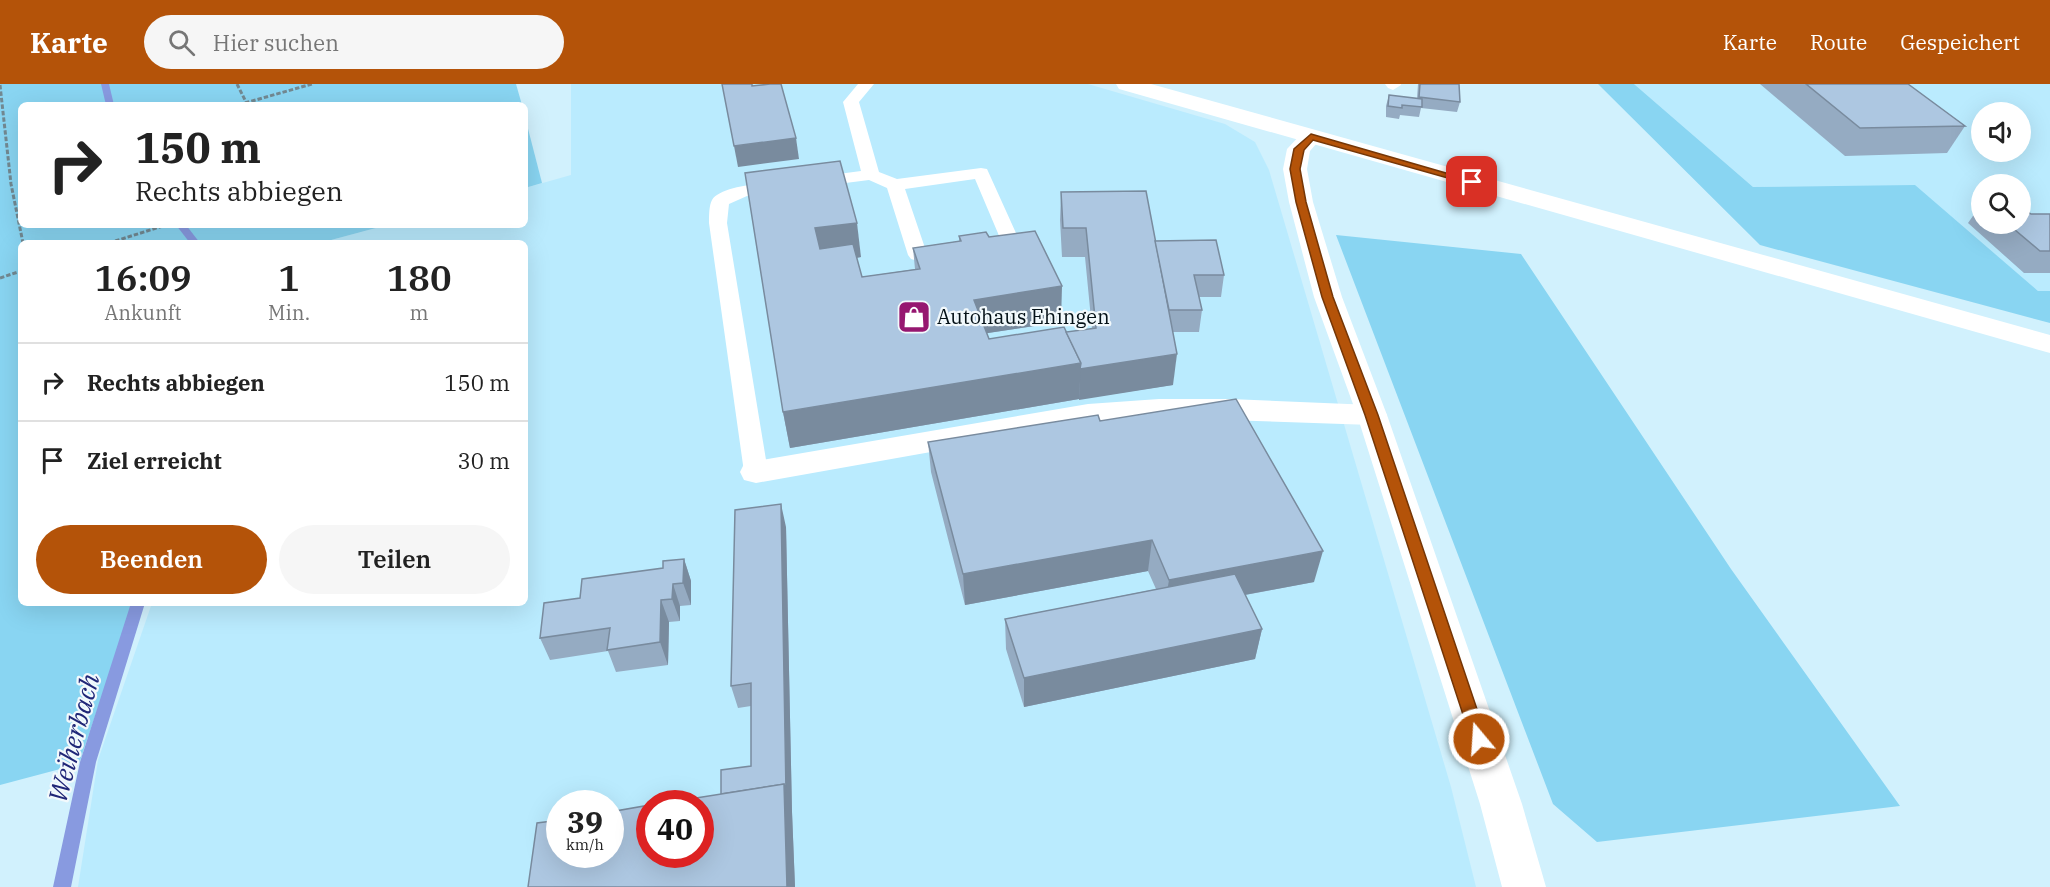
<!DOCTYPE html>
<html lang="de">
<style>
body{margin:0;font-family:"IBM Plex Serif",serif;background:#f6f6f6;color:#222;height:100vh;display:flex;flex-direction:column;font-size:22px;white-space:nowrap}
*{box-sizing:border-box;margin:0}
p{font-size:20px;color:#767676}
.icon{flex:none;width:33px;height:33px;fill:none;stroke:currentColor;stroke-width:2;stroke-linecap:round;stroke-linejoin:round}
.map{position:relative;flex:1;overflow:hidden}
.panel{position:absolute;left:18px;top:156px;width:510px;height:366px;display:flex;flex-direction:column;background:#fff;border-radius:9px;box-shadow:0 6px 24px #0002}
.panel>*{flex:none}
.banner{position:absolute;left:18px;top:18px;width:510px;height:126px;border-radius:9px;box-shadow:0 6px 24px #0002;background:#fff;color:#222;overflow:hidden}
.fabs{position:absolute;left:1971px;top:18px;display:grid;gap:12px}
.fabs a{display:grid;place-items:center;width:60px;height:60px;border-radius:50%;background:#fff;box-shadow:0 6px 24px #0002;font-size:30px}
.speed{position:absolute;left:546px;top:706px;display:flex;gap:12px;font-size:30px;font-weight:700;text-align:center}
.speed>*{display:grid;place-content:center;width:78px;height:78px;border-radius:50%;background:#fff;box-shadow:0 6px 24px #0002;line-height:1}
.speed small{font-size:15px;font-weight:400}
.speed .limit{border:9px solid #d22;background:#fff;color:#111}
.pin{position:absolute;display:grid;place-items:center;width:51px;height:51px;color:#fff;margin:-26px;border-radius:12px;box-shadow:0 3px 9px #0006}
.me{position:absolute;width:66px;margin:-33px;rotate:342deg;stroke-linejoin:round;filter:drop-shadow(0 0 4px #0008)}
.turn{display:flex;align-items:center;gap:21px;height:126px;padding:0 18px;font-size:27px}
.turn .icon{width:78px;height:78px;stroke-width:2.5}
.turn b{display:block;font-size:42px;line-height:51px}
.eta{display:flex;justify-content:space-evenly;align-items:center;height:102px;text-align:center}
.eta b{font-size:36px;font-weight:600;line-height:42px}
.action{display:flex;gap:12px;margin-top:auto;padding:12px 18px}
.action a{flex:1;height:69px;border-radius:36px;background:#b45309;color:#fff;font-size:24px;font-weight:600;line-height:69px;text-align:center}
.action a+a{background:#f6f6f6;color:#222}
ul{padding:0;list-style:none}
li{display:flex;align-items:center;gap:18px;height:78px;padding:0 18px;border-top:2px solid #e0e0e0}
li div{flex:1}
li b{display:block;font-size:22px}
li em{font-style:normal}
header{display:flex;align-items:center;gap:36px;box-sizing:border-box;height:84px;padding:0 30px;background:#b45309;color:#fff}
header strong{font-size:28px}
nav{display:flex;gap:33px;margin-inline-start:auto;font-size:21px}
.search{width:420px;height:54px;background:#f6f6f6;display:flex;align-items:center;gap:15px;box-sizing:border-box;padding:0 21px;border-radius:33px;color:#767676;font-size:22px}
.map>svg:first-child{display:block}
.built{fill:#baebfe;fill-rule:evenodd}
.green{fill:#89d5f2}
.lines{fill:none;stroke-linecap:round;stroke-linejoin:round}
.stream{fill:#889ae0;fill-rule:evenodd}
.path{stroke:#728992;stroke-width:3;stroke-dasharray:4.5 2;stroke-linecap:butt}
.service{fill:#fff;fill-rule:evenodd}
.minor{fill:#fff;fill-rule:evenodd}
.tertiary{fill:#fff;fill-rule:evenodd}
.primary{fill:#fff;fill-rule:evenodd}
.wall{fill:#95abc2}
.shaded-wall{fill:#798b9e}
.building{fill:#adc7e1;stroke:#798b9e;stroke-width:1.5}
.route{fill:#b45309;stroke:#753606;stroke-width:1.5}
.labels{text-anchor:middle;stroke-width:4.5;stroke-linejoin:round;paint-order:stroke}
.poi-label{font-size:20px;fill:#041117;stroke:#f2f9fc;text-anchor:start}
.near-water-label{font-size:26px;font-style:italic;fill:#202778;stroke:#f2f9fc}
</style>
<header>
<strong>Karte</strong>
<div class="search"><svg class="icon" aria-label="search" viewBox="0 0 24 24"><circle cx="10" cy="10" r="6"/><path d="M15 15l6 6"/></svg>Hier suchen</div>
<nav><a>Karte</a><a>Route</a><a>Gespeichert</a></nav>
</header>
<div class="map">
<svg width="2050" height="803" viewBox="0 0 2050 803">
<rect width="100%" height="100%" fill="#d1f1fd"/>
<g class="built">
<path d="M571 0H1088L1225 40 1255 58 1269 86 1451 703 1476 803H78L98 676 152 519H525V159H320L387 141H525V104L571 91ZM560 720H610V771H560ZM650 720H700V771H650Z"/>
<path d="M1634 0H2050V207H2038L1915 102 1753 103ZM1982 28H2020V68H1982ZM1982 100H2020V140H1982Z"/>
</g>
<g class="green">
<polygon points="0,0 516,0 522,21 21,21 21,141 387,141 320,159 21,159 21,519 133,519 79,680 0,701"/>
<polygon points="1598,0 1634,0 1753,103 1915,101 2038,207 2050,207 2050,239 1760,161"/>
<polygon points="525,33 542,99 525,104"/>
<polygon points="1336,151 1521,170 1731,485 1900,722 1597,758 1553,720"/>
</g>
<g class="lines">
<g class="stream">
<polygon points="101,0 109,0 114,21 106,21"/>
<polygon points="176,141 186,141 200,159 190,159"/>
<polygon points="131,519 145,519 96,678 71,803 53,803 80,678"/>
</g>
<g class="path">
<polyline points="237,0 247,20"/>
<polyline points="0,1 11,100 23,159"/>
<polyline points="245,19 312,0"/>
<polyline points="109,159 166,141"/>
<polyline points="0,194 21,187"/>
</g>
<g class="service">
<polygon points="858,0 874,0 859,18 879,88 897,95 981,84 987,85 1020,158 1018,162 989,167 982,165 980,161 982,157 1000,154 975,95 905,105 925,164 949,164 952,168 949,172 918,177 911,175 908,171 887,104 869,96 814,103 808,102 805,98 808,94 861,87 843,18"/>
<polygon points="1385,0 1401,0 1401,1 1393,6 1388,4"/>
<path d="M779 97 785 98 788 102 785 106 747 112 729 120 727 139 768 388 764 394 756 396 748 394 744 388 709 139C709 132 709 121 712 116 720 102 764 99 779 97Z"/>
</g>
<polygon class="minor" points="1159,315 1230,315 1372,321 1383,324 1387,331 1383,338 1372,341 1195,335 1088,340 756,399 744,396 740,388 744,380 756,377 1088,320"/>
<polygon class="tertiary" points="1311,46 1319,48 1322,53 1310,67 1307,85 1313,118 1342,213 1387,331 1522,720 1546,803 1502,803 1480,720 1357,331 1314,213 1289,118 1283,85 1287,65 1303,48"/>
<polygon class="primary" points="1116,0 1151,0 2050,251 2050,269 1119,5"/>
</g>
<g class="wall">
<polygon points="1418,0 1459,0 1460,18 1457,28 1421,24 1419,33 1400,31 1399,35 1386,33 1386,22 1389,11 1417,15"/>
<polygon points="1760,0 1908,0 1965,42 1947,69 1845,72"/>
<polygon points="745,89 861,173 857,174 862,193 915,185 913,164 959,157 959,152 989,153 1061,238 987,249 989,255 1066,248 1092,245 1085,173 1062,173 1060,136 1061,108 1155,157 1224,191 1221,213 1199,213 1202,226 1199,248 1173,248 1173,301 1079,315 790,364 783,328"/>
<polygon points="1982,119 1982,140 2020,140 2031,130 2050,130 2050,189 2024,189 1968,139"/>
<polygon points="1100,337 1314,498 1245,511 1262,545 1255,575 1024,623 1006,565 1005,535 1156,505 1148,487 965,521 931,388 928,358"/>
<polygon points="786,443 792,728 795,803 528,803 721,710 751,682 751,622 738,624 731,602"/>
<polygon points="684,475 691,497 691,521 680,522 680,537 669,538 668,581 616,588 608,567 550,576 540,554 580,514 663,484"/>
</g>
<g class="shaded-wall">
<polygon points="796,54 799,75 738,83 734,62"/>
<polygon points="857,139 861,173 820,179 815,144"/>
<polygon points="1062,202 1061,238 975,251 974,216"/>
<polygon points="1177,270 1173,301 1079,316 1080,285"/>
<polygon points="1081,279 1079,315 790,364 783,328"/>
<polygon points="781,420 786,443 792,728 795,803 787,803 784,708"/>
<polygon points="1152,456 1148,487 965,521 963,490"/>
<polygon points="1323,467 1314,498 1164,526 1169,496"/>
<polygon points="684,475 691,497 691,521 683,499"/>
<polygon points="673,500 680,522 680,537 672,515"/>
<polygon points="661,516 669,538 668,581 660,558"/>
<polygon points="1262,545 1255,575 1024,623 1024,594"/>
</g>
<g class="building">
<polygon points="722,0 752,0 752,2 770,0 781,0 796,54 734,62"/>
<polygon points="1420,0 1459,0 1460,18 1419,13"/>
<polygon points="1806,0 1908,0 1965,42 1860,44"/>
<polygon points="1389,11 1422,15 1422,23 1402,21 1402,24 1388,22"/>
<polygon points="840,77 857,139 815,144 820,165 853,160 862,193 920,185 913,164 961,157 959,152 986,148 989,153 1035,147 1062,202 974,216 989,255 1064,243 1081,279 783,328 745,89"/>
<polygon points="1146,107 1177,270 1080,285 1081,279 1066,248 1096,244 1086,144 1063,144 1061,108"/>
<polygon points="2020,122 2031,130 2050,130 2050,167 2040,167 2008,140 2020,140"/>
<polygon points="1216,156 1224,191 1194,191 1202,226 1169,226 1155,157"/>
<polygon points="1236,315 1323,467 1169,496 1152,456 963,490 928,358 1098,331 1100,337"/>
<polygon points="781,420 786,708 784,700 721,710 721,686 751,682 751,599 731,602 735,426"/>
<polygon points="684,475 683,499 673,500 672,515 661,516 660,558 607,566 610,544 540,554 544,519 580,514 582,495 663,484 663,477"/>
<polygon points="1235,490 1262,545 1024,594 1005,535"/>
<polygon points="784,700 787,803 528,803 537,739 560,736 560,771 610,771 610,728 650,721 650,771 700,771 700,720 658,720"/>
</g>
<polygon class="route" points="1311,50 1477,98 1469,100 1313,56 1304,66 1300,85 1306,118 1333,213 1378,331 1487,655 1485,660 1479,663 1473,660 1471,655 1365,331 1322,213 1296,118 1290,85 1294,65"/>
<defs>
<g id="shop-square" transform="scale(1.725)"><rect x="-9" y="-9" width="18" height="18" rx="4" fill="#961770" stroke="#f2f9fc"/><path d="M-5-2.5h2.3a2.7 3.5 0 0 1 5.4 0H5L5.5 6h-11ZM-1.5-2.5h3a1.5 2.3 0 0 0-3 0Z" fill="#fff"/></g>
</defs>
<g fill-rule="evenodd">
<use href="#shop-square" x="914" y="233"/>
</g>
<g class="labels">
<g class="poi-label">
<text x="937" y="240">Autohaus Ehingen</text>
</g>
<g class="near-water-label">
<text transform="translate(74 654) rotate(-75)" y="9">Weiherbach</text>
</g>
</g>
</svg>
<div class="fabs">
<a><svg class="icon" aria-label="sound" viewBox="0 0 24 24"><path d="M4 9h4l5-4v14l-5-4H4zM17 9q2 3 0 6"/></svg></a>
<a><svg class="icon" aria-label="search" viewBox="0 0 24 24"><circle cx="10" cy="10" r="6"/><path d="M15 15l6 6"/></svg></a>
</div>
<div class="speed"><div>39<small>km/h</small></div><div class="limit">40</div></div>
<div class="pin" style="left:1472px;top:98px;background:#d93025"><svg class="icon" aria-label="arrive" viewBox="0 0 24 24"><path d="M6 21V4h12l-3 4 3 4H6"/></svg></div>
<svg class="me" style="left:1479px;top:655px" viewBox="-20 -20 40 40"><circle r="17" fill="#b45309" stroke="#fff" stroke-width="3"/><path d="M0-11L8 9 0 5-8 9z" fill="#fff"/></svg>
<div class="banner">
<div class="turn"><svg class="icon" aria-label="right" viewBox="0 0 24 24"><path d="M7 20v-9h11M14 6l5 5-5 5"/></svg><div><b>150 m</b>Rechts abbiegen</div></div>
</div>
<section class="panel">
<div class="eta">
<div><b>16:09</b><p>Ankunft</p></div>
<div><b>1</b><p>Min.</p></div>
<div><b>180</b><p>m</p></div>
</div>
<ul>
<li><svg class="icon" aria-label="right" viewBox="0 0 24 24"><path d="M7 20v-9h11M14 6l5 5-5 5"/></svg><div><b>Rechts abbiegen</b></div><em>150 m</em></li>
<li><svg class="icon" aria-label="arrive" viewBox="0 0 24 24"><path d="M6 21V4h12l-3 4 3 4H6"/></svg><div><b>Ziel erreicht</b></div><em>30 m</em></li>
</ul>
<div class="action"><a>Beenden</a><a>Teilen</a></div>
</section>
</div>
